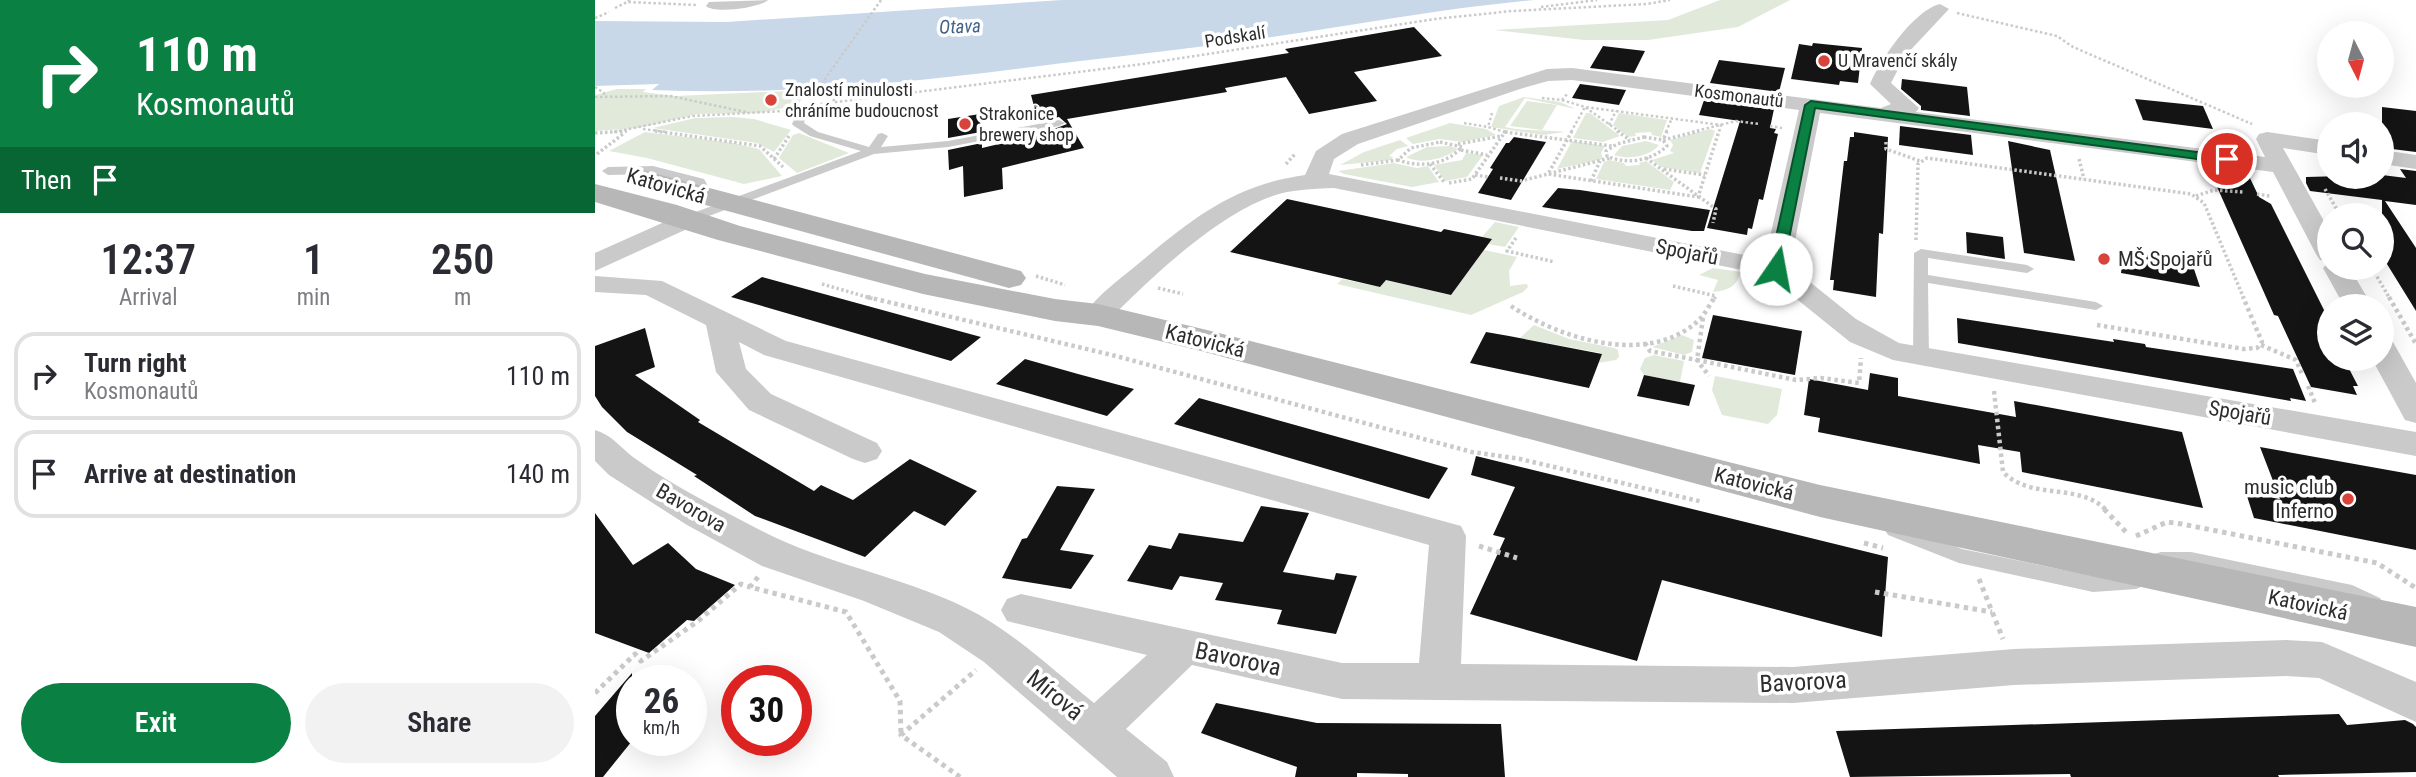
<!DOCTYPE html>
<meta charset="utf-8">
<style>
body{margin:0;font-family:"Roboto Condensed",sans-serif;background:#f2f2f3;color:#2b2b33;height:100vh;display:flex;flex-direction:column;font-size:26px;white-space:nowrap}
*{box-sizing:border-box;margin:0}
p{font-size:23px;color:#7c7c81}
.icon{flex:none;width:38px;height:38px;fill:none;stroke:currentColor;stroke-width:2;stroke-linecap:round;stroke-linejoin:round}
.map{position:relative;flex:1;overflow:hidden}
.panel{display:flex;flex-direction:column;background:#fff;width:595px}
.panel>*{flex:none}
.top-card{background:#0b8043;color:#fff;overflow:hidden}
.needle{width:46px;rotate:174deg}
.fabs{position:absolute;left:1722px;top:21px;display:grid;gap:14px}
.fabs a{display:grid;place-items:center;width:77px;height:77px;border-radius:50%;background:#fff;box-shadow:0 7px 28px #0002;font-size:35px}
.speed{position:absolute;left:21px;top:665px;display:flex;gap:14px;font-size:35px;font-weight:700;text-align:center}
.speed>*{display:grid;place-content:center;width:91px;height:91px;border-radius:50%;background:#fff;box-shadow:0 7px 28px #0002;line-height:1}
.speed small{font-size:18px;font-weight:400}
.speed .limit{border:10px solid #d22;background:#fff;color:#111}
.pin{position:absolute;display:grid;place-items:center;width:60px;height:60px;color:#fff;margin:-30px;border:4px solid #fff;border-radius:50%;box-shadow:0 2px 7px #0007}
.me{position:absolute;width:77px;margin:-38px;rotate:12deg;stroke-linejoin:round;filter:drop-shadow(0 0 5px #0008)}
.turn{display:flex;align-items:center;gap:24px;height:147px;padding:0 21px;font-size:32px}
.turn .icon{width:91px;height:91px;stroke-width:2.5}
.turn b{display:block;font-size:49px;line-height:60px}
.then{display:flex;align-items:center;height:66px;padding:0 21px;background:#0003;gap:14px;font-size:26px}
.eta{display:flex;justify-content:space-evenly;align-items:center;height:119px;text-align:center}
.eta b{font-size:42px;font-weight:600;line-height:49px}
.primary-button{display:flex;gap:14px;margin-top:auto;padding:14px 21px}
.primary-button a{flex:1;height:80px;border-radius:42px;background:#0b8043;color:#fff;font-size:28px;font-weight:600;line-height:80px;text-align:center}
.primary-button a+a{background:#f2f2f3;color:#2b2b33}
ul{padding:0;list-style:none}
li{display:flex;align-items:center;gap:21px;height:88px;margin:0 14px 10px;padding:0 7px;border:4px solid #e1e1e2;border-radius:21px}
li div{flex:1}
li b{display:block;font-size:26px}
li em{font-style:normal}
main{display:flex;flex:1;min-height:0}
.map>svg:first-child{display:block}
.green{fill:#e1e9db}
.water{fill:#c8d8e8}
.building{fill:#141414}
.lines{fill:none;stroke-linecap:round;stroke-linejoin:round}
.path-far3{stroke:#cacaca;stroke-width:2.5;stroke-dasharray:2.5 2.5;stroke-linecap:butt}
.path-far2{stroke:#cacaca;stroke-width:3.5;stroke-dasharray:2.5 2.5;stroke-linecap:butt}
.path-far1{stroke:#cacaca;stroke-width:4.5;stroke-dasharray:3.5 3.5;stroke-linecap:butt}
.path{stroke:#cacaca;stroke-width:5;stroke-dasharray:4.5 4.5;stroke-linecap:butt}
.lane{fill:#cacaca;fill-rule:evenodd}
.street{fill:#cacaca;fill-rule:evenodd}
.secondary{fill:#b7b7b7;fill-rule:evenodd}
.route{fill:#0b8043;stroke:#07532c;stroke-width:2}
.poi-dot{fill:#d8443b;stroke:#fff;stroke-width:2.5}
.labels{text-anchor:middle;stroke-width:7;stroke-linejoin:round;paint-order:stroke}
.far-street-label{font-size:18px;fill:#2d2d2d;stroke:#fff}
.far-poi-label{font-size:18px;fill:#2d2d2d;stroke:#fff;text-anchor:start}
.far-water-label{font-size:19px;font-style:italic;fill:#416389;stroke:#fff}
.street-label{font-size:21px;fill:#2d2d2d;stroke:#fff}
.poi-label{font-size:21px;fill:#2d2d2d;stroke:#fff;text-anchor:start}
.near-street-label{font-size:24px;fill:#2d2d2d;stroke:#fff}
</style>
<main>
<section class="panel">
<div class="top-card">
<div class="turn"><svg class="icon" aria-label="right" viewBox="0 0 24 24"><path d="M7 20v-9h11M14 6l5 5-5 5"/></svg><div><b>110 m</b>Kosmonautů</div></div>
<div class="then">Then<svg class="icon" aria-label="arrive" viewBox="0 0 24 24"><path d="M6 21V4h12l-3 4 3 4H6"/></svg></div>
</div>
<div class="eta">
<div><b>12:37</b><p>Arrival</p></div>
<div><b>1</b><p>min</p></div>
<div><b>250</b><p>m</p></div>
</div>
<ul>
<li><svg class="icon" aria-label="right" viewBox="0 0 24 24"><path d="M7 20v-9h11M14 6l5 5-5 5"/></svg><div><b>Turn right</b><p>Kosmonautů</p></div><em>110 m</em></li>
<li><svg class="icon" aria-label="arrive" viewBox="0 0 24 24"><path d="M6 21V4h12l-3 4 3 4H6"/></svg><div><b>Arrive at destination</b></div><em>140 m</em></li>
</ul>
<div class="primary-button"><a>Exit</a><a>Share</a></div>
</section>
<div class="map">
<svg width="1821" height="777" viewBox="0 0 1821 777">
<rect width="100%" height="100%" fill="#fff"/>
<g class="green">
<polygon points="1125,0 1195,0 1143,27 1053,40 989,40 899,30 1073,20"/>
<polygon points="22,89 51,89 48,92 80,96 194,91 198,91 198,95 208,97 203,105 164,113 103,114 43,128 0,131 0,95"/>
<path d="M929 97 965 102 981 109 930 98 910 127C931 132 950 129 970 132L948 135 896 127 904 106Z"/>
<polygon points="932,101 962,105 947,130 915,126"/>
<polygon points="991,113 995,113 1025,136 1008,142 978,138"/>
<polygon points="1024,113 1072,120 1066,137 1057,135 1056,132 1040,133 1041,136 1033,137 1018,125"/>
<polygon points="138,117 159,119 196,130 179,152 162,143 58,128 100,118"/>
<polygon points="855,123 891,129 901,135 867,142 845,139 818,144 811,138"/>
<polygon points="1115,129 1120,131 1105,173 1066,167 1057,160 1079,153 1075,151 1078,145 1075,140"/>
<polygon points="50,132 138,143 164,149 187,176 149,184 52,158 14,151"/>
<polygon points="204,133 254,153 202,173 184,158 198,135"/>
<polygon points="805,140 813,146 802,149 794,156 798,157 796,160 745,165 769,152"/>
<polygon points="977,141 1010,146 1006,153 1008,159 962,169"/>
<path d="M1051 141 1064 145C1054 157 1034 160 1019 155L1027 146Z"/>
<path d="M855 146 863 149C849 159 826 165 811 157L832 147Z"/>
<polygon points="871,153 888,155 872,177 850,181 839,165 867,160"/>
<polygon points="1014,160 1029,163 1031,166 1045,165 1044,163 1051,161 1079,182 1075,190 1001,179 1009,162"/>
<polygon points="799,163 822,168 833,166 844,182 817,187 749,174 743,171"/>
<polygon points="900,222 924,227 910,247 893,244 896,239 887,237"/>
<polygon points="889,250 922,257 914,271 915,286 932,284 933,287 928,292 876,315 742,284 747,279 785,287 791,280 856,295"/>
<path d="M1118 268 1146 272C1141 287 1134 290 1118 292L1123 280 1104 275Z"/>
<polygon points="939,325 974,339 1019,348 1023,350 1024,357 1021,360 1003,363 1006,353 925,338"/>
<polygon points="1087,335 1099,340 1097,352 1089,355 1057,347"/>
<polygon points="1059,355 1089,361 1085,382 1049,375 1045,369 1050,358"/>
<polygon points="1120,376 1187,389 1182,415 1173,424 1127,415 1117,390"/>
</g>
<path class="water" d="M467 0H939C851 8 765 24 677 37 608 47 537 55 468 63 332 81 193 96 57 90L64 84 0 86V21L131 22Z"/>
<g class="building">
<polygon points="819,27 847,56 759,72 782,101 714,114 691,77 630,88 632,92 472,119 489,148 407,168 408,189 369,197 368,166 354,170 353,150 387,143 387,148 446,134 472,124 464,117 443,121 436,95 694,53 690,49"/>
<polygon points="1218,43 1267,48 1263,83 1245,81 1244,85 1196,79 1204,44 1217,46"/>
<polygon points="1008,46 1033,49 1050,51 1039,73 995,68"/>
<polygon points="1124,60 1190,68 1184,92 1115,83"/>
<polygon points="1307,79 1372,87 1375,116 1326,110 1326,106 1306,89"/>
<polygon points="985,84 1031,90 1024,105 977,98"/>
<polygon points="1540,99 1608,106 1618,129 1548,120"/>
<polygon points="1109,100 1179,109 1175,128 1181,129 1179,133 1183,134 1168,200 1164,199 1157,229 1153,228 1152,235 1112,228 1145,121 1104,115"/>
<polygon points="1787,107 1821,111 1821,152 1789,148 1787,144"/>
<polygon points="385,114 386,132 353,138 353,119"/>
<polygon points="1305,126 1376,135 1378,155 1304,145"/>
<polygon points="1259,132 1293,137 1288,234 1284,233 1281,297 1238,290 1239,280 1235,280 1249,161 1252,161 1255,137 1259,137"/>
<polygon points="919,137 951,142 916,200 883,193 898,169 895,168 911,143 914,143"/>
<polygon points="1413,141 1455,150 1480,261 1429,253"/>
<polygon points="1805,169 1821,171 1821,205 1790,201 1821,248 1821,311 1787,256 1787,200 1715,191 1711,183 1711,177 1787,175 1811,178"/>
<polygon points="1615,171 1654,176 1664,197 1676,204 1734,320 1734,359 1749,359 1763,386 1758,386 1762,395 1716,387 1683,316 1679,315"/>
<polygon points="963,188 985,190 1115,210 1109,231 1097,231 947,207"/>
<polygon points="692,199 846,232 849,229 897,239 856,295 791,280 785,287 635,252"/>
<polygon points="1371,232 1408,237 1410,259 1372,253"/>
<polygon points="1529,252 1596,260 1605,287 1526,273"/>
<polygon points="167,277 331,322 386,337 356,361 136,297"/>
<polygon points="1118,315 1207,331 1200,375 1107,358"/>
<polygon points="1362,318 1519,342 1518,339 1550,344 1551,347 1698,369 1711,401 1695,398 1696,401 1363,343"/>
<polygon points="50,328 60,367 40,375 105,420 103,422 219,491 226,485 258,500 315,459 382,491 350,526 319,511 270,557 160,516 99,476 102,475 32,432 7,407 0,396 0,346"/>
<polygon points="891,332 914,336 1007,354 994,388 875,363"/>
<polygon points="430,359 483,374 539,389 512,416 401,384"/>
<polygon points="1275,373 1303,378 1303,396 1421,417 1419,401 1587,432 1608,508 1427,472 1425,452 1383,445 1385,464 1223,432 1225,418 1209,415 1214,379 1273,390"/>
<polygon points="1049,375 1100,385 1094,406 1042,396"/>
<polygon points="604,398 779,447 853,468 834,499 579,424"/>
<polygon points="1665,447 1821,475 1821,550 1659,518 1651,493 1685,499"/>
<polygon points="881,456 1293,557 1287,637 1067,580 1042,661 875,614 910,538 898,535 920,487 876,475"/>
<polygon points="462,486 500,489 465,550 499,555 476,589 407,578 427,539 432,538"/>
<polygon points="666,506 714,513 688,572 739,580 741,573 762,576 741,634 682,624 687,610 620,600 628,583 585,576 577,590 532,581 554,545 576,549 584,533 648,542"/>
<polygon points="0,513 38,565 73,543 101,569 140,585 99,621 92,620 54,653 0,633"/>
<polygon points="37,673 37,741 8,777 0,777 0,716"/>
<polygon points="621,703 722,723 906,724 910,777 813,777 813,774 762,773 762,777 700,777 702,767 606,733"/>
<polygon points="1744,714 1752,725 1810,720 1818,724 1821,727 1821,772 1683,775 1684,777 1476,777 1475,774 1255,777 1241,731"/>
</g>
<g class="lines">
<g class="path-far3">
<polyline points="35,0 32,2 102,5"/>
<polyline points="946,7 1002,0"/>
<polyline points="20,8 32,2"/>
<polyline points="1362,13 1462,36 1478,47 1657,124"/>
<polyline points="0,18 14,12"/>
<polyline points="0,87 9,93 8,97"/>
<polyline points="218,96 286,0"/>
<polyline points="0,97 75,96 151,112"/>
<polyline points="261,98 271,86"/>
<polyline points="947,98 967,100 973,93"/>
<polyline points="967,100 990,107 1025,132"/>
<polyline points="238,101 250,86"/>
<polyline points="225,104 548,64 840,19 917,11 1052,4 1075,0"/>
<polyline points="897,113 893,127 910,132"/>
<polyline points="869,123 893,127"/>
<polyline points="1014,125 1021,111"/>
<polyline points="1175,126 1187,128"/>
<polyline points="48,129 72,132"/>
<polyline points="19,132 98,116 189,111"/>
<polyline points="910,132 914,132"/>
<polyline points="976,132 990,107 1126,125 1124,132"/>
<polyline points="1071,132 1077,118"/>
<polyline points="1097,132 1141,121 1164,124"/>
</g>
<g class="path-far2">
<polyline points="60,131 165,146 188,167"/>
<polyline points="977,131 953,174 1103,197 1124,131"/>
<polyline points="1022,131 1035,140"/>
<polyline points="1072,131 1068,140 1104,131"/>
<polyline points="910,132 1017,146"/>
<polyline points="0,133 32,131"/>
<path d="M1049 137 1068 140 1072 146C1056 161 1032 165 1012 156L1011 151 1022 144Z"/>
<path d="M845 142 867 147C851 165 825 168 803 160L816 148Z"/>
<polyline points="1291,142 1291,149 1325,161"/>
<polyline points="863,144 906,136"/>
<polyline points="866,150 892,155"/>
<polyline points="2,154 28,134"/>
<polyline points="1051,158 1121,209 1118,223"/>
<polyline points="179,159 194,136"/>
<polyline points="1484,159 1489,179"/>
<polyline points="691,164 700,154"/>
<polyline points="835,164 849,182"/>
<polyline points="766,165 803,160"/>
<polyline points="1069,169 1110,175"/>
<polyline points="880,175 893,177"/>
<polyline points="905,178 926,181 1015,158"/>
<polyline points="996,181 1005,161"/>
<polyline points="854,183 877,179 910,132 906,131"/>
<polyline points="1730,189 1745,215"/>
<polyline points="1662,194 1675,196"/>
<polyline points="1601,196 1619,190 1648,192"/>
<polyline points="921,238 912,251 960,262"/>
<polyline points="1321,240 1323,164 1332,158 1596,194 1609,203 1649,299"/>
<polyline points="1777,268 1795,299"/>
<polyline points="441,276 470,285"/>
<polyline points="227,284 279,299"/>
<polyline points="1078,286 1121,296 1119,299"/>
<polyline points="563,288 588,294"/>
</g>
<g class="path-far1">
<polyline points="272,297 517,355 877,452 925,459 1108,502"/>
<polyline points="1794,297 1821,344"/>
<path d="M916 306C965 339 1054 367 1104 320 1110 314 1115 304 1120 297"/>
<polyline points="1108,318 1102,360 1201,380 1226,378 1264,383 1266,358"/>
<polyline points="1502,325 1649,349 1662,348 1667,342 1648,297"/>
<polyline points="1050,343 1055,351 1102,360 1114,376"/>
<polyline points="1666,345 1701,360 1708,376"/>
<polyline points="1713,386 1720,403"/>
<path d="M1399 391 1408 472C1436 501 1484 482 1511 510"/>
</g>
<g class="path">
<polyline points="1509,509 1531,532"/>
<polyline points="1541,536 1572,522 1587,524 1782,563 1821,588"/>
<polyline points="1269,543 1288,548"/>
<polyline points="884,546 922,558"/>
<polyline points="163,577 155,587 251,612 305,701 306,735"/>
<polyline points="1384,579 1408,639"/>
<polyline points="1280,592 1397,612"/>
<polyline points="0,693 40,654 46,661 103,621 146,584 155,587"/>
<polyline points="365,777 306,735 381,670"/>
</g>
<g class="lane">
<polygon points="209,105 214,108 209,123 223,132 274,147 283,134 287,133 293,136 286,147 353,141 464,120 470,123 464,126 353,147 279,154 98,222 90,222 90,216 266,151 215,136 199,126 197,124 204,108"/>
<polygon points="58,166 109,179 120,198 114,202 110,201 100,184 58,174 13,175 7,171 13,167"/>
<polygon points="1326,249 1432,265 1439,269 1432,273 1333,258 1333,275 1501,302 1508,306 1501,310 1333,283 1334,358 1331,361 1321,361 1318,358 1319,253"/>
<polygon points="1299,523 1367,549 1498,576 1541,573 1548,576 1551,581 1548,586 1541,589 1498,592 1364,563 1293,535 1290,530 1293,525"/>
<polygon points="1566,552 1596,552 1757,585 1785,598 1788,604 1785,610 1778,612 1753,600 1596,566 1559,564 1557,559 1559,554"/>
</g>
<g class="street">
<path d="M173 0C165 8 119 14 111 6L114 2Z"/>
<path d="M1345 4 1354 9 1310 56 1296 83 1324 108 1321 112 1670 157 1661 139 1664 134 1672 132 1734 141V155L1688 148 1734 230V268H1755L1777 306H1749L1728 268 1734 262 1725 260 1721 254 1678 172 1225 113 1195 266 1261 319 1304 343 1821 432V456L1298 360 1255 342 1172 275 739 188C717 189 696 189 675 197 621 216 553 280 513 321L503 324 493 321 489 315C502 295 525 279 543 264 597 219 638 185 710 175L721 151 747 134 952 69 977 68 1286 108 1296 104 1275 84C1285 60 1319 10 1345 4ZM977 80 1204 110 1170 259 734 174 739 159 763 144 925 89 953 81Z"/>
<polygon points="1787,150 1821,155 1821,169 1787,164"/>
<polygon points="94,211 103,214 107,219 103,224 0,271 0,253"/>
<path d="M0 276 67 281 191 341 866 526 871 536 866 664 1198 667 1419 649 1691 640 1727 642 1821 682V722L1724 678 1691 676 1419 685 1198 703 844 700 747 699 597 665 531 729 572 762 579 777H522L389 662 344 632 269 601 167 566 92 525 14 475 0 461V430C17 435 25 447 38 457 76 485 121 507 163 529 228 564 304 575 371 608 418 631 459 671 499 703L552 655 412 621 406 610 412 599 426 594 747 663H824L834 545 169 355 144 342 151 369 176 394 282 443 287 451 282 459 270 463 258 459 154 410 121 372 111 325 51 295 0 292Z"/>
<polygon points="1787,340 1798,342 1821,383 1821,423 1810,420 1777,359 1787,359"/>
</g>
<g class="secondary">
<polygon points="47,170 426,271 431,278 426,285 414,288 37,185 32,179 37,173"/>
<polygon points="0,184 82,205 145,226 330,274 460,299 503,304 612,330 1225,485 1821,607 1821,647 1225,517 606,351 503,326 460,321 328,294 123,240 0,202"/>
</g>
</g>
<polygon class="route" points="1216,101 1632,156 1638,159 1632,163 1220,108 1188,269 1181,273 1174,269 1210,105"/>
<g class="poi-dot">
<circle cx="1229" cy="61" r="7"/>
<circle cx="176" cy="100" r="7"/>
<circle cx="370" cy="124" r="7"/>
<circle cx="1509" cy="259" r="7"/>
<circle cx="1753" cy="499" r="7"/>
</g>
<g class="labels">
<g class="far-street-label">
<text transform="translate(640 37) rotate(-9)" y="6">Podskalí</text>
<text transform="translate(1144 96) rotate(7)" y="6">Kosmonautů</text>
</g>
<g class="far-poi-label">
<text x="1243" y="67">U Mravenčí skály</text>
<text x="190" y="96">Znalostí minulosti<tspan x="190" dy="21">chráníme budoucnost</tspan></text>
<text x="384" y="120">Strakonice<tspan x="384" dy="21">brewery shop</tspan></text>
</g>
<g class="far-water-label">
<text transform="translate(365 26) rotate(-2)" y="7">Otava</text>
</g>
<g class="street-label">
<text transform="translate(71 186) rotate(16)" y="7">Katovická</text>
<text transform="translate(1092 252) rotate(11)" y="7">Spojařů</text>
<text transform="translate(610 341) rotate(14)" y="7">Katovická</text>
<text transform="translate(1645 413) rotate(10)" y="7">Spojařů</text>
<text transform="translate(1159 484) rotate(14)" y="7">Katovická</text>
<text transform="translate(96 508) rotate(30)" y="7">Bavorova</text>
<text transform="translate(1713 605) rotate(12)" y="7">Katovická</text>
</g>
<g class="poi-label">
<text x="1523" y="266">MŠ Spojařů</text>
<text x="1739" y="494" text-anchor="end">music club<tspan x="1739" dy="24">Inferno</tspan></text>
</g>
<g class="near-street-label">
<text transform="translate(643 659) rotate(12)" y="8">Bavorova</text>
<text transform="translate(1208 682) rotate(-3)" y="8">Bavorova</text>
<text transform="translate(460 695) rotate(39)" y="8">Mírová</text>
</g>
</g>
</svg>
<div class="fabs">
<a><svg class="needle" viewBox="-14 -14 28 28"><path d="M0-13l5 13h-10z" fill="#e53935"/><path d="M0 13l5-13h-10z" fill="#7c7c81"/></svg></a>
<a><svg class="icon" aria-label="sound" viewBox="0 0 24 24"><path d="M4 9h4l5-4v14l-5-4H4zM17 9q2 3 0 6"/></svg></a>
<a><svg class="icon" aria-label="search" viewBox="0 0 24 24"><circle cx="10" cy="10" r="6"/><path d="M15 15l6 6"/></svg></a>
<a><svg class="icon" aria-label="layers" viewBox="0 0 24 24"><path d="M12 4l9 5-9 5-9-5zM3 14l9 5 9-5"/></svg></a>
</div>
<div class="speed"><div>26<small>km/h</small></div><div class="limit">30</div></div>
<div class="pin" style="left:1632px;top:159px;background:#d93025"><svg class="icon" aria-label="arrive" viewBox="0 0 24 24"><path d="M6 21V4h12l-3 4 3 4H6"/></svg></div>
<svg class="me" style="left:1181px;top:269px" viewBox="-20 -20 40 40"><circle r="19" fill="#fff"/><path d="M0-13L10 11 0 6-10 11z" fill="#0b8043"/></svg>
</div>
</main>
